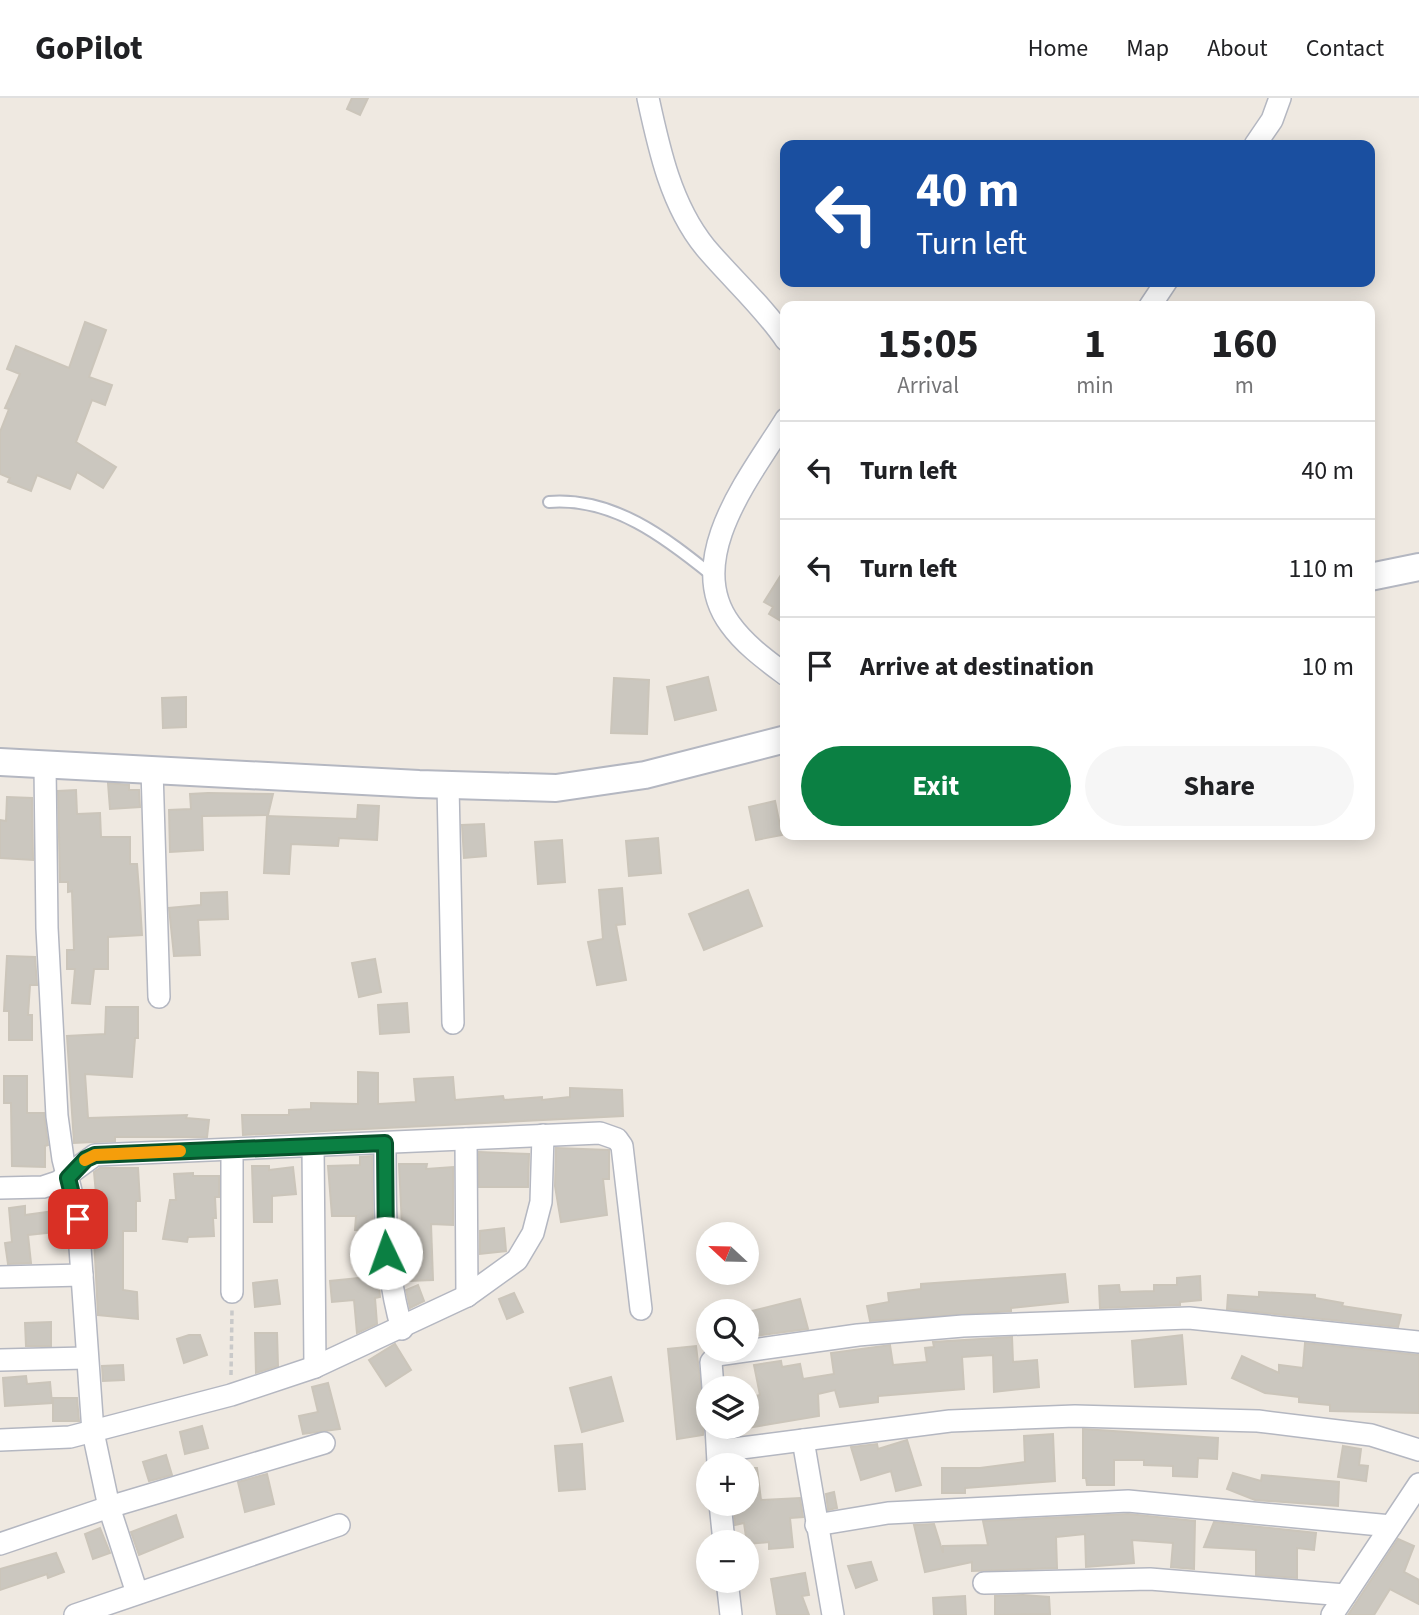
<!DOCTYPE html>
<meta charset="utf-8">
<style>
body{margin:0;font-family:"Source Sans 3",sans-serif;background:#f6f6f6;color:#202124;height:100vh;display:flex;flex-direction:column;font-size:26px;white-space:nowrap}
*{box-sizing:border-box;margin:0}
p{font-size:23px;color:#757577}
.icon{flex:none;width:38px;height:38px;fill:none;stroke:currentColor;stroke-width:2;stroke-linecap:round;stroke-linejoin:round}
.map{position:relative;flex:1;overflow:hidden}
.sheet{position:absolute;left:780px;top:203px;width:595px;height:539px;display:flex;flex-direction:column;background:#fff;border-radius:14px;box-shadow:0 4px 18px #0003}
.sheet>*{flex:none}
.hud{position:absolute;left:780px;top:42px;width:595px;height:147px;border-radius:14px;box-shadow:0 4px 18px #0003;background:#1a4fa0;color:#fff;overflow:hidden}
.needle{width:46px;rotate:292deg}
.tools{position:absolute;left:696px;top:1124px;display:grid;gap:14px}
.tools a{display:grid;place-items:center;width:63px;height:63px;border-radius:50%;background:#fff;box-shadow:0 4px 18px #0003;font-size:35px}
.pin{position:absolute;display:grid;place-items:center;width:60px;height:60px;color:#fff;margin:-30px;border-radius:14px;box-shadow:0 4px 10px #0006}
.me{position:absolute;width:77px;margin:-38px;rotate:357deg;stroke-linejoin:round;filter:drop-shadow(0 0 5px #0008)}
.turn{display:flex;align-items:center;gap:24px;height:147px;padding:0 21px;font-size:32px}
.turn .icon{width:91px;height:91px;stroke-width:2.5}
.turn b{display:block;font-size:49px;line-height:60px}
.eta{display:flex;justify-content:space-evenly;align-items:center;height:119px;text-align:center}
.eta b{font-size:42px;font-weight:700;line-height:49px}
.button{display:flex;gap:14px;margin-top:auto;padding:14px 21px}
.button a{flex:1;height:80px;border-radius:42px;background:#0b8043;color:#fff;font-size:28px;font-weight:700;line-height:80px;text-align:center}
.button a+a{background:#f6f6f6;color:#202124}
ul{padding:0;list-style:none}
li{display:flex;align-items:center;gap:21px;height:98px;padding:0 21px;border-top:2px solid #e0e0e0}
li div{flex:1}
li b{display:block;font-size:26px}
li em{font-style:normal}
header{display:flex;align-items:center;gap:42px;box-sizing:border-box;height:98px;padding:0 35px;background:#fff;border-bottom:2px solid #e0e0e0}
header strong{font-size:33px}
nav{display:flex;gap:38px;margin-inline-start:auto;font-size:24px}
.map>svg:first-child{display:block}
.building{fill:#cbc7bf;stroke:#cbc5ba;stroke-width:2}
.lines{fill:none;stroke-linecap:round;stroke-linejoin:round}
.service-casing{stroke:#b4b7c1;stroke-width:14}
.minor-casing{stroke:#b4b7c1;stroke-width:24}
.tertiary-casing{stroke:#b4b7c1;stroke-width:30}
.path{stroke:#c9c9c9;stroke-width:3.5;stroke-dasharray:5 3.5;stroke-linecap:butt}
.service{stroke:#fff;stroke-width:10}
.minor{stroke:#fff;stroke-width:21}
.tertiary{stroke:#fff;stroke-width:26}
.route-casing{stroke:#07532c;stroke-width:18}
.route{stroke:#0b8043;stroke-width:12}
.slow{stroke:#f59e0b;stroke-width:12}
</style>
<header>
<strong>GoPilot</strong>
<nav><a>Home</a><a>Map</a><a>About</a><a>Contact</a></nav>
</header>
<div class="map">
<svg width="1419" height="1517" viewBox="0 0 1419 1517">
<rect width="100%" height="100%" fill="#efe9e1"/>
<g class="building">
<polygon points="352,0 368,0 360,17 347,11"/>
<polygon points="85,224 106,232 89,279 112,287 105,307 92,302 76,344 116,369 103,390 77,374 70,391 37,377 31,393 8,384 10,380 0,376 0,334 9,311 5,310 20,276 7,271 16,248 69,270"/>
<polygon points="786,469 786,526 769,516 773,509 764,504"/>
<polygon points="708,579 716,612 675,622 667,589"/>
<polygon points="614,580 649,582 647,636 611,635"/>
<polygon points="186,599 186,629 163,630 162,600"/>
<polygon points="108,685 129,687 129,692 139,692 140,709 110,711"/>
<polygon points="76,692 77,716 100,715 101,739 130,739 130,766 137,766 140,805 142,837 108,839 108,871 94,871 90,906 72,905 75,871 67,871 67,852 74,852 72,793 68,794 68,784 60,784 58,693"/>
<polygon points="208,695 273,696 268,717 202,718 203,752 170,754 169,712 191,711 190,696"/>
<polygon points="7,699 32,700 33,762 0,760 0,722 6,723"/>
<polygon points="775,703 782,737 756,742 749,709"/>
<polygon points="358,707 379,708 377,742 339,740 338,748 291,746 289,776 264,775 267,718 357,721"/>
<polygon points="484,726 486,758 464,760 462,727"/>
<polygon points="658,740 661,775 629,778 626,743"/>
<polygon points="562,742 565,784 538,786 535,744"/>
<polygon points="622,790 625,826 616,827 626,882 597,887 588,844 603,841 599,792"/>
<polygon points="748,792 762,828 704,852 689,816"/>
<polygon points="227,794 228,821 198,822 200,857 174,858 169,810 201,807 201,795"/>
<polygon points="7,858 35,859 37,887 30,887 28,917 32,917 32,942 9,942 9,913 4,913"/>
<polygon points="375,861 381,894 359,899 352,865"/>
<polygon points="407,905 409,934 380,936 378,907"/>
<polygon points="106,909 138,909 138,940 135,940 132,979 85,976 88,1020 187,1017 186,1020 209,1022 207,1039 115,1039 115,1043 74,1045 67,938 105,936"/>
<polygon points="358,974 378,975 378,1006 416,1004 414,981 453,979 455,1002 503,998 504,1002 542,999 542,1002 570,999 570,990 622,992 623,1018 243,1037 242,1017 289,1017 289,1012 311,1011 311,1005 358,1006"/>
<polygon points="4,978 27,978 27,1015 44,1015 48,1047 45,1048 45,1069 12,1068 11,1005 4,1005"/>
<polygon points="556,1050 609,1052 609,1081 603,1081 607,1117 561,1124 555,1088"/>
<polygon points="479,1054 529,1056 528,1089 479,1089"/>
<polygon points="372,1058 373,1133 355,1132 356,1118 332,1118 328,1068 360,1067 360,1059"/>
<polygon points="399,1066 427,1066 426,1071 453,1069 453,1127 431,1126 433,1182 408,1183 407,1128 402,1128"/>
<polygon points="252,1068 269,1068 269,1072 293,1069 296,1096 272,1098 272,1124 254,1124"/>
<polygon points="100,1070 138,1070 140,1103 136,1103 136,1133 123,1133 123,1192 137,1194 138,1221 98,1217 94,1140 100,1140 94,1074"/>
<polygon points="193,1075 193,1078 219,1078 219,1099 215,1099 216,1120 213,1120 214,1138 188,1139 187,1144 163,1141 170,1102 176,1102 174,1076"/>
<polygon points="25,1108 25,1117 62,1112 64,1133 28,1137 31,1165 8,1166 5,1145 12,1144 9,1110"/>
<polygon points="504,1130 506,1153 480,1156 480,1133"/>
<polygon points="1065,1176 1068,1204 1011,1210 1011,1213 870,1223 867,1208 889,1204 888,1195 921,1191 921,1186"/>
<polygon points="378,1178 380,1199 375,1200 377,1226 357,1235 354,1202 332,1204 330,1183"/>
<polygon points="1200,1178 1201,1202 1180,1204 1180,1207 1100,1210 1099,1188 1119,1187 1120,1194 1154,1193 1154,1187 1177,1187 1177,1180"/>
<polygon points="277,1182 280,1206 255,1209 253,1185"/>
<polygon points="418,1187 424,1203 410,1210 406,1192"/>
<polygon points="1259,1194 1315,1197 1315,1200 1343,1205 1342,1208 1401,1217 1398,1229 1227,1211 1228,1197 1259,1199"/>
<polygon points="514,1195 523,1214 507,1221 499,1201"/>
<polygon points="800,1201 808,1231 755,1238 748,1214"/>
<polygon points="51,1224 51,1248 26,1248 25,1225"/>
<polygon points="255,1235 277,1235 278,1268 256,1275"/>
<polygon points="189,1237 200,1237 207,1257 184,1265 177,1241"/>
<polygon points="1182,1237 1186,1286 1135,1289 1132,1243"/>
<polygon points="1012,1239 1013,1264 1037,1262 1039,1289 994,1294 993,1257 962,1259 964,1291 878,1298 878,1304 840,1309 835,1292 818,1296 819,1318 747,1330 747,1300 760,1297 754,1267 781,1263 782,1269 800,1266 803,1281 834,1276 831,1255 890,1247 893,1267 927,1264 925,1250 934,1249 933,1244"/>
<polygon points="1305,1245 1419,1257 1419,1315 1330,1313 1330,1307 1299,1304 1299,1299 1265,1295 1232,1280 1242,1258 1279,1275 1279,1267 1303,1270"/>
<polygon points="395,1246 411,1272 386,1288 369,1262"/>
<polygon points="696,1248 705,1321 703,1337 677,1341 668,1251"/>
<polygon points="123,1267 124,1282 103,1283 102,1268"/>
<polygon points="26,1278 27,1286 50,1284 52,1305 5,1308 3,1280"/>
<polygon points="611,1279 623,1323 582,1334 570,1290"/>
<polygon points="328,1285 340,1331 303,1336 299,1318 318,1314 312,1289"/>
<polygon points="53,1300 77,1300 79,1323 53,1323"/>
<polygon points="202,1328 208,1350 185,1356 180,1334"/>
<polygon points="1083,1331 1218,1340 1217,1361 1198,1360 1197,1379 1173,1378 1173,1368 1144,1367 1144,1362 1114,1362 1114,1387 1087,1387 1086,1380 1083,1380"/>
<polygon points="1053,1336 1055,1383 965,1390 965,1395 942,1395 942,1370 980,1370 1025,1364 1024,1338"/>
<polygon points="907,1342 921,1387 896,1393 891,1373 861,1382 851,1349 877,1346 878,1351"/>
<polygon points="582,1346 585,1391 559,1393 555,1348"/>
<polygon points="1343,1348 1361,1351 1359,1367 1368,1368 1366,1383 1338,1379"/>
<polygon points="166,1357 172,1377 149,1383 143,1364"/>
<polygon points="747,1370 757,1370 761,1402 800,1400 803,1419 790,1420 793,1449 769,1451 769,1444 747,1446 744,1425 735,1427 733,1405 747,1405"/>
<polygon points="1233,1375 1261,1383 1262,1377 1339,1384 1338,1408 1255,1402 1227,1391"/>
<polygon points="267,1376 274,1406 245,1414 238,1384"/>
<polygon points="834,1394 837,1410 828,1412 826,1396"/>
<polygon points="1128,1416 1195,1423 1194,1471 1171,1469 1173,1445 1132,1442 1134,1465 1086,1469 1085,1436 1056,1439 1057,1470 972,1473 972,1464 925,1474 914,1427 934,1426 943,1455 943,1448 988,1447 983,1423"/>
<polygon points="176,1417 183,1439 139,1457 131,1434"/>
<polygon points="1214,1424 1316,1435 1314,1452 1297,1450 1297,1480 1256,1477 1256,1452 1204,1449"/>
<polygon points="100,1430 110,1455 93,1461 85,1436"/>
<polygon points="1398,1441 1414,1448 1404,1474 1419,1482 1419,1506 1390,1491 1374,1517 1348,1517"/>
<polygon points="56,1455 64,1474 48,1480 47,1476 0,1492 0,1471"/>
<polygon points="871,1464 877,1482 856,1490 848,1468"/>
<polygon points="805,1475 809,1497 802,1498 809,1517 777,1517 771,1481"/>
<polygon points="1023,1497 1049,1499 1050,1516 995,1517 995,1498"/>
<polygon points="965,1498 966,1517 934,1517 933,1500"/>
</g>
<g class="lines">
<g class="service-casing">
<path id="service" d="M549 404C613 399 665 439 713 478"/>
</g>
<g class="minor-casing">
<g id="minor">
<path d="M648 0C659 51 671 107 705 149 731 180 763 208 786 242"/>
<polyline points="1255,47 1272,22 1280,0"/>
<polyline points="1150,208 1166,184"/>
<path d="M786 321C752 376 682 461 730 526 745 547 766 562 786 577"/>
<polyline points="45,668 47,830 57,1018 63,1061 78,1121 93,1334 109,1409 137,1495"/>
<polyline points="152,672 159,899"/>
<polyline points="448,687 453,925"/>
<polyline points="466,1041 467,1198"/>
<path d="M385 1045C385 1109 384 1169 402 1231"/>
<polyline points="313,1048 315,1269"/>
<polyline points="232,1052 232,1194"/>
<polyline points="0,1090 43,1089 58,1084 95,1057 600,1035 617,1041 622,1048 641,1211"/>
<polyline points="0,1179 82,1177"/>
<polyline points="0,1262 86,1260"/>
<polyline points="713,1290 711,1264 717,1257 858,1237 963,1228 1189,1220 1419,1244"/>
<polyline points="716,1328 718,1365"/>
<polyline points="0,1342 70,1339 231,1297 315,1269 467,1198 517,1162 533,1135 541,1104 543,1037"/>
<polyline points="803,1342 833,1517"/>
<polyline points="718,1353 950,1323 1075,1318 1258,1323 1371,1337 1419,1352"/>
<polyline points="720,1405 724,1444"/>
<polyline points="816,1427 888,1415 1128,1403 1391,1428"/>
<polyline points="0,1446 109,1409 324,1345"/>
<polyline points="727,1482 731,1517"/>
<polyline points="984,1485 1150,1481 1345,1497"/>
<polyline points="75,1517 339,1427"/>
<polyline points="1332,1517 1419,1386"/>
</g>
</g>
<g class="tertiary-casing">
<g id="tertiary">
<polyline points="1370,479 1419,469"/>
<polyline points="0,664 419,686 556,690 645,677 786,641"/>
</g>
</g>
<polyline class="path" points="231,1277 232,1212"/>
<use href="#service" class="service"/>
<use href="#minor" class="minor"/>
<use href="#tertiary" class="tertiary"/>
</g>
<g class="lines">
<g class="route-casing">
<polyline id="route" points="78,1121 68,1080 86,1061 95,1057 385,1045 386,1155"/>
</g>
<use href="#route" class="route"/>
<polyline class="slow" points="85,1062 95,1057 180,1053"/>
</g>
</svg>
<div class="tools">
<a><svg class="needle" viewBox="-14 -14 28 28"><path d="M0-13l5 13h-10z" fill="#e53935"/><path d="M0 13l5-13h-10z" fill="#757577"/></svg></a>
<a><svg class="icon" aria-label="search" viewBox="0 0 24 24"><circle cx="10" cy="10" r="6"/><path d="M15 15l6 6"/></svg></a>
<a><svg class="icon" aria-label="layers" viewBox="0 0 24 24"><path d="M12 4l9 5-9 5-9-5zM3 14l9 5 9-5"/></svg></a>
<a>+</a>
<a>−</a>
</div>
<div class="pin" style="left:78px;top:1121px;background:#d93025"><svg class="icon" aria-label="arrive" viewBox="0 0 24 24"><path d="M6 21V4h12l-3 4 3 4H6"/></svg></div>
<svg class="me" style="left:386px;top:1155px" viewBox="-20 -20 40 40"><circle r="19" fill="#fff"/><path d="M0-13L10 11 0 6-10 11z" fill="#0b8043"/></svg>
<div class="hud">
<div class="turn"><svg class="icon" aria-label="left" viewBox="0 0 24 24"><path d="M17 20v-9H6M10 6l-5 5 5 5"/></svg><div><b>40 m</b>Turn left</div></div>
</div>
<section class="sheet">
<div class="eta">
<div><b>15:05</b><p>Arrival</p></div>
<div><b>1</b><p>min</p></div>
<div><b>160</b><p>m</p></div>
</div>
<ul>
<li><svg class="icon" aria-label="left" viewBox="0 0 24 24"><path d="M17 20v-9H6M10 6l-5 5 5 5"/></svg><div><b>Turn left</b></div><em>40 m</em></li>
<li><svg class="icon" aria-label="left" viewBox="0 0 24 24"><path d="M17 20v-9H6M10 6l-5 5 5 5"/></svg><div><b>Turn left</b></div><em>110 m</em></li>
<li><svg class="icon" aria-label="arrive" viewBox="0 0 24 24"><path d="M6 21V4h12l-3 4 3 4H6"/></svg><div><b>Arrive at destination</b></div><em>10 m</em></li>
</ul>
<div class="button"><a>Exit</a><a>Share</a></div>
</section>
</div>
